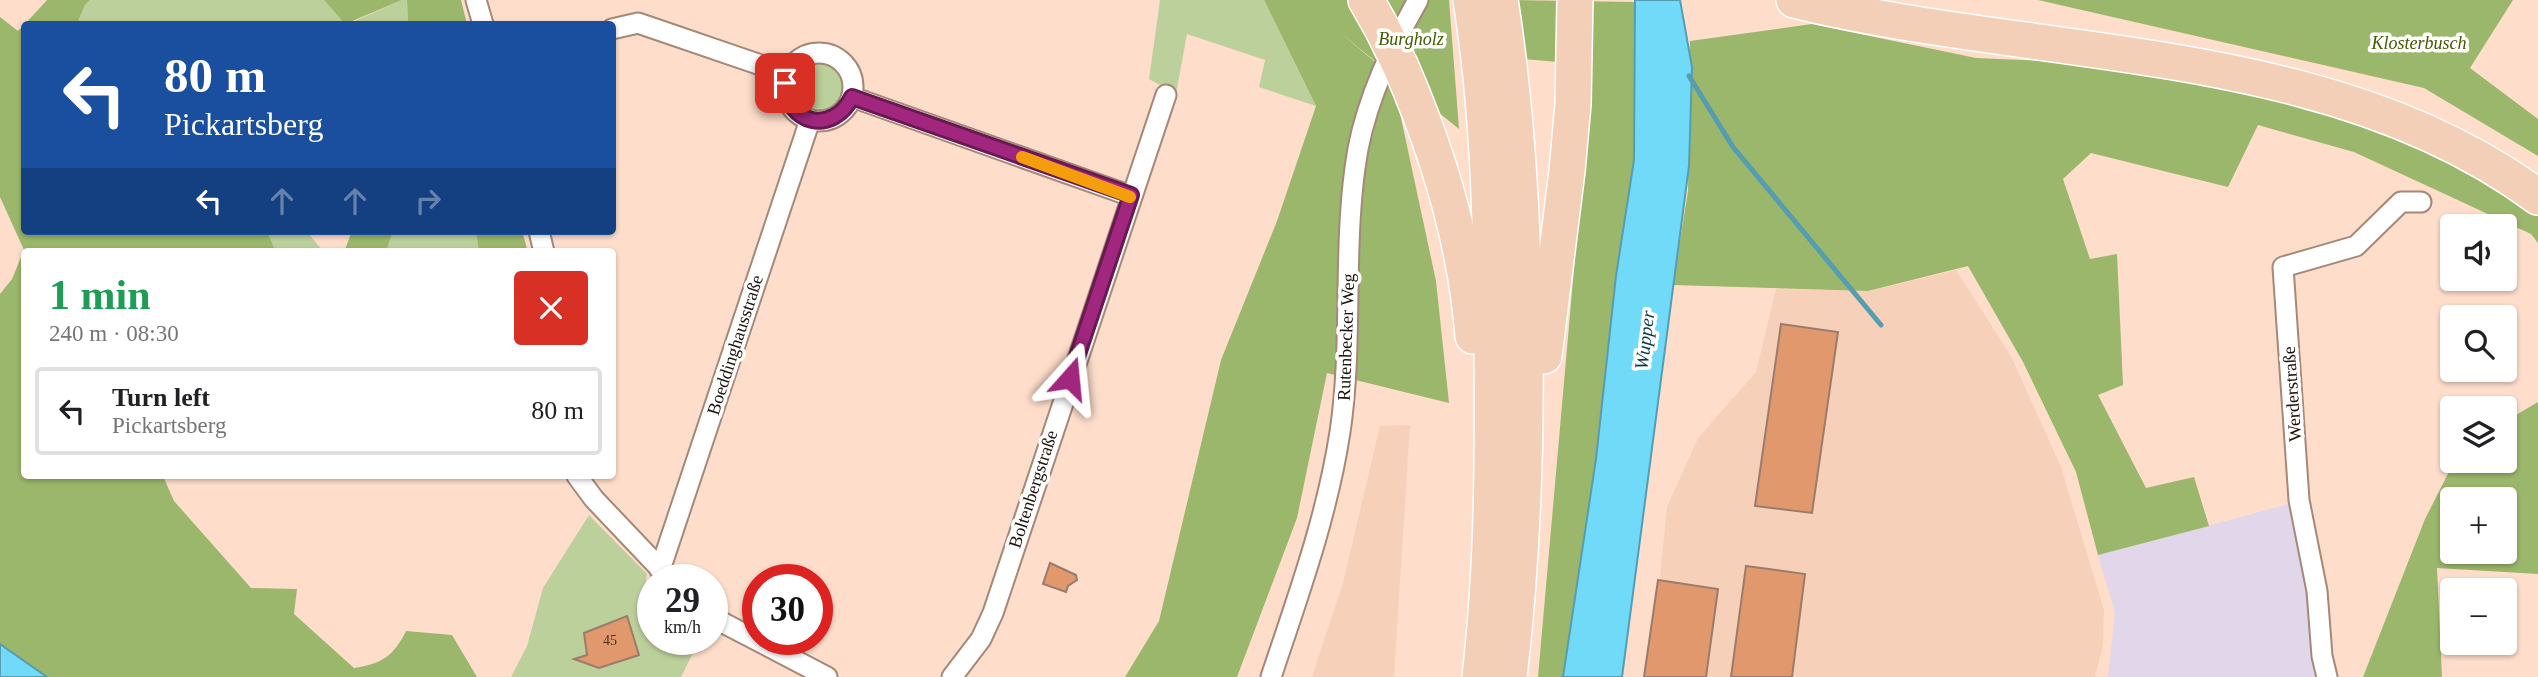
<!DOCTYPE html>
<meta charset="utf-8">
<style>
body{margin:0;font-family:"Times New Roman",serif;background:#f2f2f2;color:#202124;height:100vh;display:flex;flex-direction:column;font-size:26px;white-space:nowrap}
*{box-sizing:border-box;margin:0}
p{font-size:23px;color:#757577}
.icon{flex:none;width:38px;height:38px;fill:none;stroke:currentColor;stroke-width:2;stroke-linecap:round;stroke-linejoin:round}
.map{position:relative;flex:1;overflow:hidden}
.sheet{position:absolute;left:21px;top:248px;width:595px;height:231px;display:flex;flex-direction:column;background:#fff;border-radius:7px;box-shadow:0 2px 5px #0004}
.sheet>*{flex:none}
.guide{position:absolute;left:21px;top:21px;width:595px;height:214px;border-radius:7px;box-shadow:0 2px 5px #0004;background:#1a4fa0;color:#fff;overflow:hidden}
.controls{position:absolute;left:2440px;top:214px;display:grid;gap:14px}
.controls a{display:grid;place-items:center;width:77px;height:77px;border-radius:7px;background:#fff;box-shadow:0 2px 5px #0004;font-size:35px}
.speed{position:absolute;left:637px;top:564px;display:flex;gap:14px;font-size:35px;font-weight:700;text-align:center}
.speed>*{display:grid;place-content:center;width:91px;height:91px;border-radius:50%;background:#fff;box-shadow:0 2px 5px #0004;line-height:1}
.speed small{font-size:18px;font-weight:400}
.speed .limit{border:10px solid #d22;background:#fff;color:#111}
.pin{position:absolute;display:grid;place-items:center;width:60px;height:60px;color:#fff;margin:-30px;border-radius:14px;box-shadow:0 4px 10px #0006}
.me{position:absolute;width:77px;margin:-38px;rotate:18deg;stroke-linejoin:round;filter:drop-shadow(0 0 5px #0008)}
.turn{display:flex;align-items:center;gap:24px;height:147px;padding:0 28px;font-size:32px}
.turn .icon{width:91px;height:91px;stroke-width:2.5}
.turn b{display:block;font-size:49px;line-height:60px}
.lanes{display:flex;align-items:center;height:66px;padding:0 28px;background:#0003;justify-content:center;gap:35px;direction:ltr}
.lanes .off{opacity:.35}
.round{display:grid;place-items:center;flex:none;width:74px;height:74px;border-radius:7px;background:#f2f2f2}
.head{display:flex;align-items:center;justify-content:space-between;height:119px;padding:0 28px}
h1{font-size:42px;font-weight:800;line-height:52px;color:#1e9e55}
ul{padding:0;list-style:none}
li{display:flex;align-items:center;gap:21px;height:88px;margin:0 14px 10px;padding:0 14px;border:4px solid #e0e0e0;border-radius:7px}
li div{flex:1}
li b{display:block;font-size:26px}
li em{font-style:normal}
.map>svg:first-child{display:block}
.built{fill:#f7d0ba}
.education{fill:#e1d6ea}
.green{fill:#bcd09c}
.forest{fill:#9bb76b;fill-rule:evenodd}
.water{fill:#71daf9;stroke:#579db1;stroke-width:2}
.lines{fill:none;stroke-linecap:round;stroke-linejoin:round}
.stream{stroke:#579db1;stroke-width:5}
.building{fill:#e2986d;stroke:#997c6c;stroke-width:2}
.street-casing{stroke:#a58877;stroke-width:23}
.highway-casing{stroke:#fff;stroke-width:38}
.street{stroke:#fff;stroke-width:19}
.highway{stroke:#f3cfb7;stroke-width:35}
.highway-bridge-casing{stroke:#fff;stroke-width:38;stroke-linecap:butt}
.highway-bridge{stroke:#f3cfb7;stroke-width:35}
.route-casing{stroke:#681952;stroke-width:18}
.route{stroke:#a0267e;stroke-width:12}
.slow{stroke:#f59e0b;stroke-width:12}
.labels{text-anchor:middle;stroke-width:7;stroke-linejoin:round;paint-order:stroke}
.number-label{font-size:14px;fill:#4d3223}
.park-label{font-size:18px;font-style:italic;fill:#425a00;stroke:#fff}
.street-label{font-size:18px;fill:#1b100a;stroke:#fff}
.water-label{font-size:19px;font-style:italic;fill:#063946;stroke:#fff}
</style>
<div class="map">
<svg width="2538" height="677" viewBox="0 0 2538 677">
<rect width="100%" height="100%" fill="#feddcb"/>
<g class="built">
<polygon points="1956,270 2011,356 2061,467 2104,610 2103,645 2095,677 1650,677 1667,507 1698,438 1756,372 1776,289 1870,291"/>
<polygon points="1410,425 1394,677 1312,677 1343,583 1380,426"/>
</g>
<polygon class="education" points="2293,503 2323,677 2108,677 2115,613 2098,555"/>
<g class="green">
<polygon points="90,0 324,0 345,24 77,24 85,5"/>
<polygon points="402,0 407,0 408,24 348,24"/>
<polygon points="1160,0 1264,0 1316,106 1259,87 1265,60 1187,34 1176,94 1149,79"/>
<circle cx="819" cy="87" r="27"/>
<polygon points="267,231 306,231 324,252 276,252"/>
<polygon points="393,231 432,231 434,234 438,231 476,231 479,252 386,252"/>
<polygon points="589,515 647,574 644,592 653,601 653,639 688,639 696,647 681,677 511,677 527,646 543,588"/>
</g>
<g class="forest">
<polygon points="47,0 90,0 85,5 77,24 25,24"/>
<polygon points="324,0 402,0 345,24"/>
<polygon points="407,0 461,0 467,24 408,24"/>
<polygon points="1264,0 1449,0 1459,129 1338,31 1392,76 1436,281 1449,403 1327,373 1297,518 1237,677 1125,677 1159,621 1221,360 1277,221 1316,106"/>
<polygon points="1515,0 1635,2 1634,160 1616,276 1596,459 1563,677 1538,677 1592,65 1524,59"/>
<polygon points="2038,0 2513,0 2470,68 2538,119 2538,156 2424,88"/>
<path d="M0 17 18 31 24 25V231H267L276 252H24V476H163L174 501 251 588 297 589 294 614 354 668C381 664 394 656 406 631L452 635 477 677H47L0 644V294L12 279 24 250 0 197Z"/>
<polygon points="1812,24 1976,58 2119,64 2308,104 2457,154 2538,209 2538,243 2531,234 2354,152 2258,125 2228,187 2091,153 2063,179 2090,259 2117,254 2123,385 2098,395 2146,488 2194,477 2209,526 2098,555 2076,472 2023,362 1968,266 1868,291 1673,285 1688,191 1690,41"/>
<polygon points="352,231 393,231 386,252 344,252"/>
<polygon points="476,231 522,231 528,252 479,252"/>
<path d="M2538 402V574L2437 568 2442 677H2363L2425 519 2455 460H2504V422ZM2452 499H2504V551H2452Z"/>
</g>
<g class="water">
<polygon points="1635,0 1680,0 1692,67 1689,166 1622,677 1563,677 1596,459 1616,276 1634,160"/>
<polygon points="0,644 47,677 0,677"/>
</g>
<g class="lines">
<polyline class="stream" points="1689,76 1733,147 1881,325"/>
</g>
<g class="building">
<polygon points="1781,324 1838,332 1812,513 1755,506"/>
<polygon points="1050,563 1076,575 1077,580 1068,586 1066,592 1043,584"/>
<polygon points="1746,566 1805,574 1792,677 1731,677"/>
<polygon points="1658,580 1718,589 1706,677 1644,677"/>
<polygon points="627,616 639,655 599,668 574,659 587,655 584,633"/>
</g>
<g class="lines">
<g class="street-casing">
<g id="street">
<polyline points="476,0 483,24"/>
<polyline points="612,29 638,23 787,74"/>
<circle cx="819" cy="87" r="34"/>
<polyline points="852,97 1131,196"/>
<polyline points="539,231 544,252"/>
<polyline points="577,476 594,499 670,579"/>
<polyline points="660,570 810,120"/>
<polyline points="712,617 827,677"/>
<polyline points="952,677 981,639 993,613 1166,95"/>
<path d="M1271 677C1298 596 1327 517 1340 432 1353 345 1343 256 1355 168 1362 109 1389 51 1418 0"/>
<polyline points="2327,677 2322,656 2317,591 2299,500 2283,267 2356,246 2401,202 2421,202"/>
</g>
</g>
<g class="highway-casing">
<g id="highway">
<polyline points="1366,0 1383,30"/>
<path d="M1471 0C1489 111 1491 226 1492 338 1493 451 1493 565 1480 677"/>
<path d="M1500 0C1514 88 1520 175 1523 264 1528 402 1525 540 1509 677"/>
<path d="M1794 0C2037 60 2330 42 2538 197"/>
<path d="M1401 67C1438 152 1466 244 1473 336"/>
<polyline points="1544,356 1567,171 1573,104 1575,0"/>
</g>
</g>
<use href="#street" class="street"/>
<use href="#highway" class="highway"/>
<g class="highway-bridge-casing">
<polyline id="highway-bridge" points="1383,30 1401,67"/>
</g>
<use href="#highway-bridge" class="highway-bridge"/>
</g>
<g class="lines">
<g class="route-casing">
<path id="route" d="M785 83C787 125 833 135 852 97L1131 195 1070 378"/>
</g>
<use href="#route" class="route"/>
<polyline class="slow" points="1022,157 1130,197"/>
</g>
<g class="labels">
<g class="number-label">
<text x="610" y="645">45</text>
</g>
<g class="park-label">
<text x="1411" y="45">Burgholz</text>
<text x="2419" y="49">Klosterbusch</text>
</g>
<g class="street-label">
<text transform="translate(1346 337) rotate(-88)" y="6">Rutenbecker Weg</text>
<text transform="translate(735 345) rotate(-72)" y="6">Boeddinghausstraße</text>
<text transform="translate(2292 394) rotate(-94)" y="6">Werderstraße</text>
<text transform="translate(1033 489) rotate(-72)" y="6">Boltenbergstraße</text>
</g>
<g class="water-label">
<text transform="translate(1644 340) rotate(-83)" y="7">Wupper</text>
</g>
</g>
</svg>
<div class="controls">
<a><svg class="icon" aria-label="sound" viewBox="0 0 24 24"><path d="M4 9h4l5-4v14l-5-4H4zM17 9q2 3 0 6"/></svg></a>
<a><svg class="icon" aria-label="search" viewBox="0 0 24 24"><circle cx="10" cy="10" r="6"/><path d="M15 15l6 6"/></svg></a>
<a><svg class="icon" aria-label="layers" viewBox="0 0 24 24"><path d="M12 4l9 5-9 5-9-5zM3 14l9 5 9-5"/></svg></a>
<a>+</a>
<a>−</a>
</div>
<div class="speed"><div>29<small>km/h</small></div><div class="limit">30</div></div>
<div class="pin" style="left:785px;top:83px;background:#d93025"><svg class="icon" aria-label="arrive" viewBox="0 0 24 24"><path d="M6 21V4h12l-3 4 3 4H6"/></svg></div>
<svg class="me" style="left:1070px;top:378px" viewBox="-20 -20 40 40"><path d="M0-17L14 15 0 8-14 15z" fill="#a0267e" stroke="#fff" stroke-width="4"/></svg>
<div class="guide">
<div class="turn"><svg class="icon" aria-label="left" viewBox="0 0 24 24"><path d="M17 20v-9H6M10 6l-5 5 5 5"/></svg><div><b>80 m</b>Pickartsberg</div></div>
<div class="lanes"><svg class="icon" aria-label="left" viewBox="0 0 24 24"><path d="M17 20v-9H6M10 6l-5 5 5 5"/></svg><svg class="icon off" aria-label="ahead" viewBox="0 0 24 24"><path d="M12 20V5M6 11l6-6 6 6"/></svg><svg class="icon off" aria-label="ahead" viewBox="0 0 24 24"><path d="M12 20V5M6 11l6-6 6 6"/></svg><svg class="icon off" aria-label="right" viewBox="0 0 24 24"><path d="M7 20v-9h11M14 6l5 5-5 5"/></svg></div>
</div>
<section class="sheet">
<div class="head"><div><h1>1 min</h1><p>240 m · 08:30</p></div><a class="round" style="background:#d93025;color:#fff"><svg class="icon" aria-label="close" viewBox="0 0 24 24"><path d="M6 6l12 12M18 6L6 18"/></svg></a></div>
<ul>
<li><svg class="icon" aria-label="left" viewBox="0 0 24 24"><path d="M17 20v-9H6M10 6l-5 5 5 5"/></svg><div><b>Turn left</b><p>Pickartsberg</p></div><em>80 m</em></li>
</ul>
</section>
</div>
